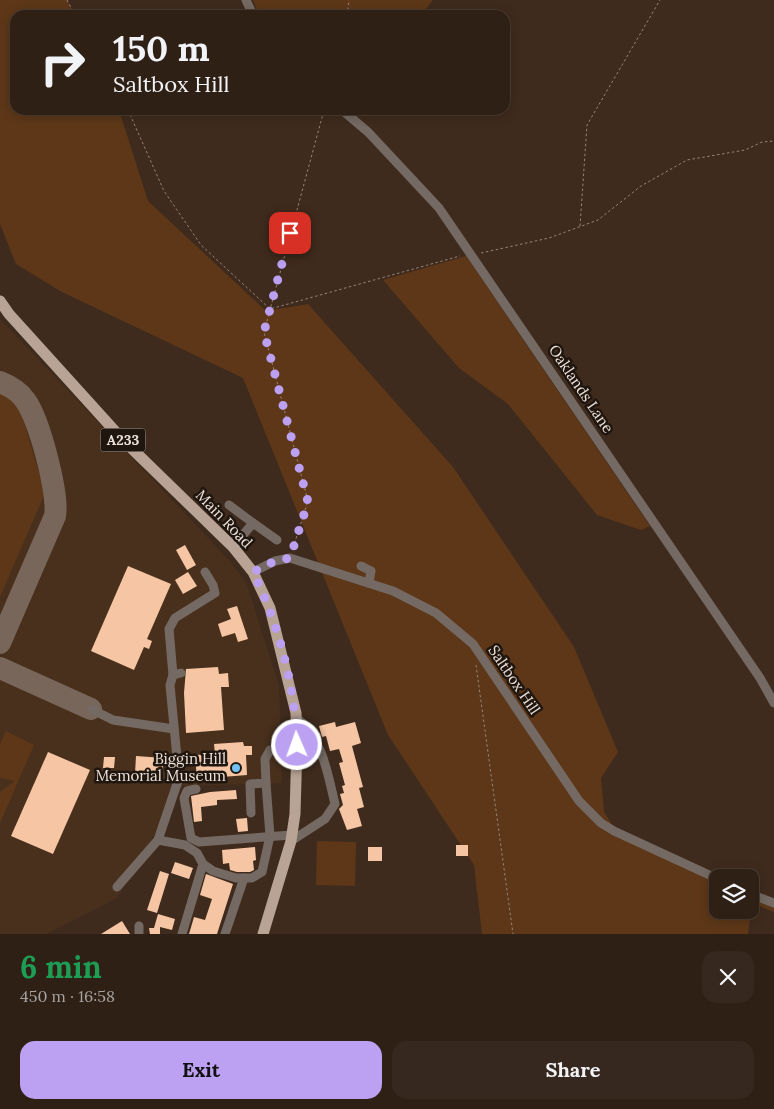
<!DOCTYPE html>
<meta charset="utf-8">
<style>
body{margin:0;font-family:Lora,serif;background:#37281f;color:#f1f3f6;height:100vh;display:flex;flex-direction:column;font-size:19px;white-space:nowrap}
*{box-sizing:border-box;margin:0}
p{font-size:16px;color:#a7a3a1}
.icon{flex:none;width:28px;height:28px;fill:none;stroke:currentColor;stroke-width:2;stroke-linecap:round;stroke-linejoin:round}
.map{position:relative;height:934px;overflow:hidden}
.details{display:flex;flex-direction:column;background:#2f2016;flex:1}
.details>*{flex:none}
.banner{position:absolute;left:10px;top:10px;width:500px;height:105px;border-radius:15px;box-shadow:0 2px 12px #0003,0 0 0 1px #4a3e35;background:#2f2016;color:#f1f3f6;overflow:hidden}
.buttons{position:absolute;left:709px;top:869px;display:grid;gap:10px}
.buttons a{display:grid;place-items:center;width:50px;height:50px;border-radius:10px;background:#2f2016;box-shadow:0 2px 12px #0003,0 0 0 1px #4a3e35;font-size:25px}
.pin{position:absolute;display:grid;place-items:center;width:42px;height:42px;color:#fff;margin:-21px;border-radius:10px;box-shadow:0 2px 8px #0006}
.me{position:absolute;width:55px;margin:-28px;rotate:358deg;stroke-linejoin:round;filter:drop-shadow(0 0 4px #0008)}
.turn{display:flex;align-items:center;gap:18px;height:105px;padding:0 20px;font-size:22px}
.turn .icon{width:65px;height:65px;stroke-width:2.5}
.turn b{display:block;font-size:35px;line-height:42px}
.round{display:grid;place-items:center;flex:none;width:52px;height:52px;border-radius:15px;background:#37281f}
.headline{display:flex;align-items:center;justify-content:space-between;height:85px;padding:0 20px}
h1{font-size:30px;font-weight:800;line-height:38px;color:#1e9e55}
.button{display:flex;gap:10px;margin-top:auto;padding:10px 20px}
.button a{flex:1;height:58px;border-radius:15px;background:#bca0f2;color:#111;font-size:20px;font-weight:800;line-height:58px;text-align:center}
.button a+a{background:#37281f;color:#f1f3f6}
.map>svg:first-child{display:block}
.built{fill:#49301d}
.green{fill:#5d3718}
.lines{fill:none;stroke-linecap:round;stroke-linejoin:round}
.taxiway{stroke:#776659;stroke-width:22}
.building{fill:#f6c6a4}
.path{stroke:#96857a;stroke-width:1;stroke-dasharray:2.5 2.5;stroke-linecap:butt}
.minor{stroke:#746a63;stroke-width:9}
.major{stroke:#b8a395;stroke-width:11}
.route{stroke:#bca0f2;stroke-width:9;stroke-dasharray:0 16.2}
.poi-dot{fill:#70c2f4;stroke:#1f160f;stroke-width:2}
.labels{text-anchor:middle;stroke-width:5;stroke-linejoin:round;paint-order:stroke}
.shield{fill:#1f160f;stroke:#b0a49c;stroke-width:1}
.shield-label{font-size:14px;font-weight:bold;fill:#eee1d8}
.street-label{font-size:15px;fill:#eee1d8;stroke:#1f160f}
.poi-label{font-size:15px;fill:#eee1d8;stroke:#1f160f;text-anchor:end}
</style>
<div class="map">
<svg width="774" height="934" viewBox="0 0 774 934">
<rect width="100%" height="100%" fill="#3f2b1d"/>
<polygon class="built" points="0,319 229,560 246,582 279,685 282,783 183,786 117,898 47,934 0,934"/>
<g class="green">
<polygon points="0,0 67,0 75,15 15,15 15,110 119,110 148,201 266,311 308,304 453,467 574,647 618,752 601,778 604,812 618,834 717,879 718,910 750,910 750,894 774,905 774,912 752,903 748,934 482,934 474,865 388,735 243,378 62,292 16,264 0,224"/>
<polygon points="253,0 433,0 421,15 259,15"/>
<polygon points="466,256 650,526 641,530 597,515 508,404 459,368 383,280"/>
<polygon points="0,392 14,400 20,409 45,493 0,597"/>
<polygon points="6,731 34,745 0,823 0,792 15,781 0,778 0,744"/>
<polygon points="317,841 356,842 355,886 316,885"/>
</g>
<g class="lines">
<g class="taxiway">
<path d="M0 382C10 386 19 391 25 400 39 418 59 494 55 516L0 643"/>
<polyline points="0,668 91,709"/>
</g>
</g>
<g class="building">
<polygon points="185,545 196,565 187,570 176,550"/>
<polygon points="128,566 171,584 147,639 152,641 149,649 144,647 134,670 91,651"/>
<polygon points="188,572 197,586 183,594 175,580"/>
<polygon points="237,606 248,639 238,642 235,633 222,637 218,624 231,619 227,609"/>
<polygon points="218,667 219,674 228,673 229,687 221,687 224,730 186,733 184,693 186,669"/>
<polygon points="335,722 336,727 355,722 361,743 352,746 363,787 359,788 364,807 357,809 362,826 347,830 339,809 343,805 340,794 344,793 342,786 345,785 339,763 343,762 339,749 330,751 326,736 322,737 319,726"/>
<polygon points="243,742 244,746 252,746 252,755 246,755 247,775 197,779 195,755 215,754 214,744"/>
<polygon points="48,752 90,770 53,854 11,836"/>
<polygon points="136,756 164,758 162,776 135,774"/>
<polygon points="104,757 115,757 114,768 103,768"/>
<polygon points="236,790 237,799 217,800 217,805 201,807 202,821 194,822 191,796 210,792"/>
<polygon points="247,818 248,831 238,832 236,819"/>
<rect x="456" y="845" width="12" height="11"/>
<polygon points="255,847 256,860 253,861 254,870 250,872 237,872 230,870 229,863 223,864 222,850"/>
<rect x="368" y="847" width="14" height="14"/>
<polygon points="175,862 193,868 189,879 171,873"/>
<polygon points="160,871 169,874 157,913 147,910"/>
<polygon points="206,874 233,884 217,934 189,934 194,917 205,920 212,899 200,895"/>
<polygon points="158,914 175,919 172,930 160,927 160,934 150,934 149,928 154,928"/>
<polygon points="122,921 130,934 101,934"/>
</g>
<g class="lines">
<g class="path">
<polyline points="67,0 75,15"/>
<polyline points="347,15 349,0"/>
<polyline points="128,110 164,191 201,245 270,309 460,256"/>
<polyline points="580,226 587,125 660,0"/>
<polyline points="481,253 549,238 598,220 641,186 687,160 745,150 762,142 774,141"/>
<polyline points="293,548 308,501 264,332 324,110"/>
<polyline points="476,665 513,934"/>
</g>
<g class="minor">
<polyline points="246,0 253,15"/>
<polyline points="342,110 368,132 439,208 760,678 774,703"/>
<polyline points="229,505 253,523 233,547"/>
<polyline points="253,523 277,540"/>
<polyline points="361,566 371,571 369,583"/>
<polyline points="253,572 275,561 290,558 393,591 436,613 473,644 579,801 601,823 614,831 718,879"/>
<polyline points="173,675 169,629 175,618 215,593 213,585 205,572"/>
<polyline points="91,709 113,720 174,729"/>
<polyline points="196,789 187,791 184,798 191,838 199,842 292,835"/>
<polyline points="251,813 250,784 266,783 265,759 270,750 297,745"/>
<polyline points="158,840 185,845 197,853 203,864 213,871 236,878 252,878 262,872 270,836 266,783"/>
<path d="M291 841 325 819 335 804C327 771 323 740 296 717"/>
<polyline points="117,887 158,840 179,778 170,685 173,675 181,673"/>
<polyline points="750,894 774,903"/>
<polyline points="139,926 139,934"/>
<polyline points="182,934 203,864"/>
<polyline points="225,934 244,878"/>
</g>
<polyline class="major" points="0,301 9,314 123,440 233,547 253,572 270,608 296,713 297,745 295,814 291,841 263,934"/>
</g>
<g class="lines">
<path class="route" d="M290 233 264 332 308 502 290 558 275 561 253 572C279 625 295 686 297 745"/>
</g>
<circle class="poi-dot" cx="236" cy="768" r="5"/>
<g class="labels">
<rect class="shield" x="100.5" y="428.5" width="45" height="23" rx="4"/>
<g class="shield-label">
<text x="123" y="445">A233</text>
</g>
<g class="street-label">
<text transform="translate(581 389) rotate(56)" y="5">Oaklands Lane</text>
<text transform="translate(224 519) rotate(46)" y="5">Main Road</text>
<text transform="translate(514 680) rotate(56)" y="5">Saltbox Hill</text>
</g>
<g class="poi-label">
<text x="226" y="764">Biggin Hill<tspan x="226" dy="17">Memorial Museum</tspan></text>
</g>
</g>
</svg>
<div class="buttons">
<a><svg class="icon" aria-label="layers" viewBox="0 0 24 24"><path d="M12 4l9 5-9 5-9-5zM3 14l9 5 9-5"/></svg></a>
</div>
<div class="pin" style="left:290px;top:233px;background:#d93025"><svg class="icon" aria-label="arrive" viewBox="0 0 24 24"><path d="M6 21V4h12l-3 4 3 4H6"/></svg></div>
<svg class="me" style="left:297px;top:745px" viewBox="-20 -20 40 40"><circle r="17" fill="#bca0f2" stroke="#fff" stroke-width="3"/><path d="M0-11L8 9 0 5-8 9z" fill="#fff"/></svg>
<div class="banner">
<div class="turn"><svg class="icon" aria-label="right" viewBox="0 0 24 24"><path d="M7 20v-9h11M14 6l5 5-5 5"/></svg><div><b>150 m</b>Saltbox Hill</div></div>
</div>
</div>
<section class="details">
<div class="headline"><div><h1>6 min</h1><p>450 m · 16:58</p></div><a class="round"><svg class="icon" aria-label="close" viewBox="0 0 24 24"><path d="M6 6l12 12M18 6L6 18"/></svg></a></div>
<div class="button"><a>Exit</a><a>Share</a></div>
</section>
